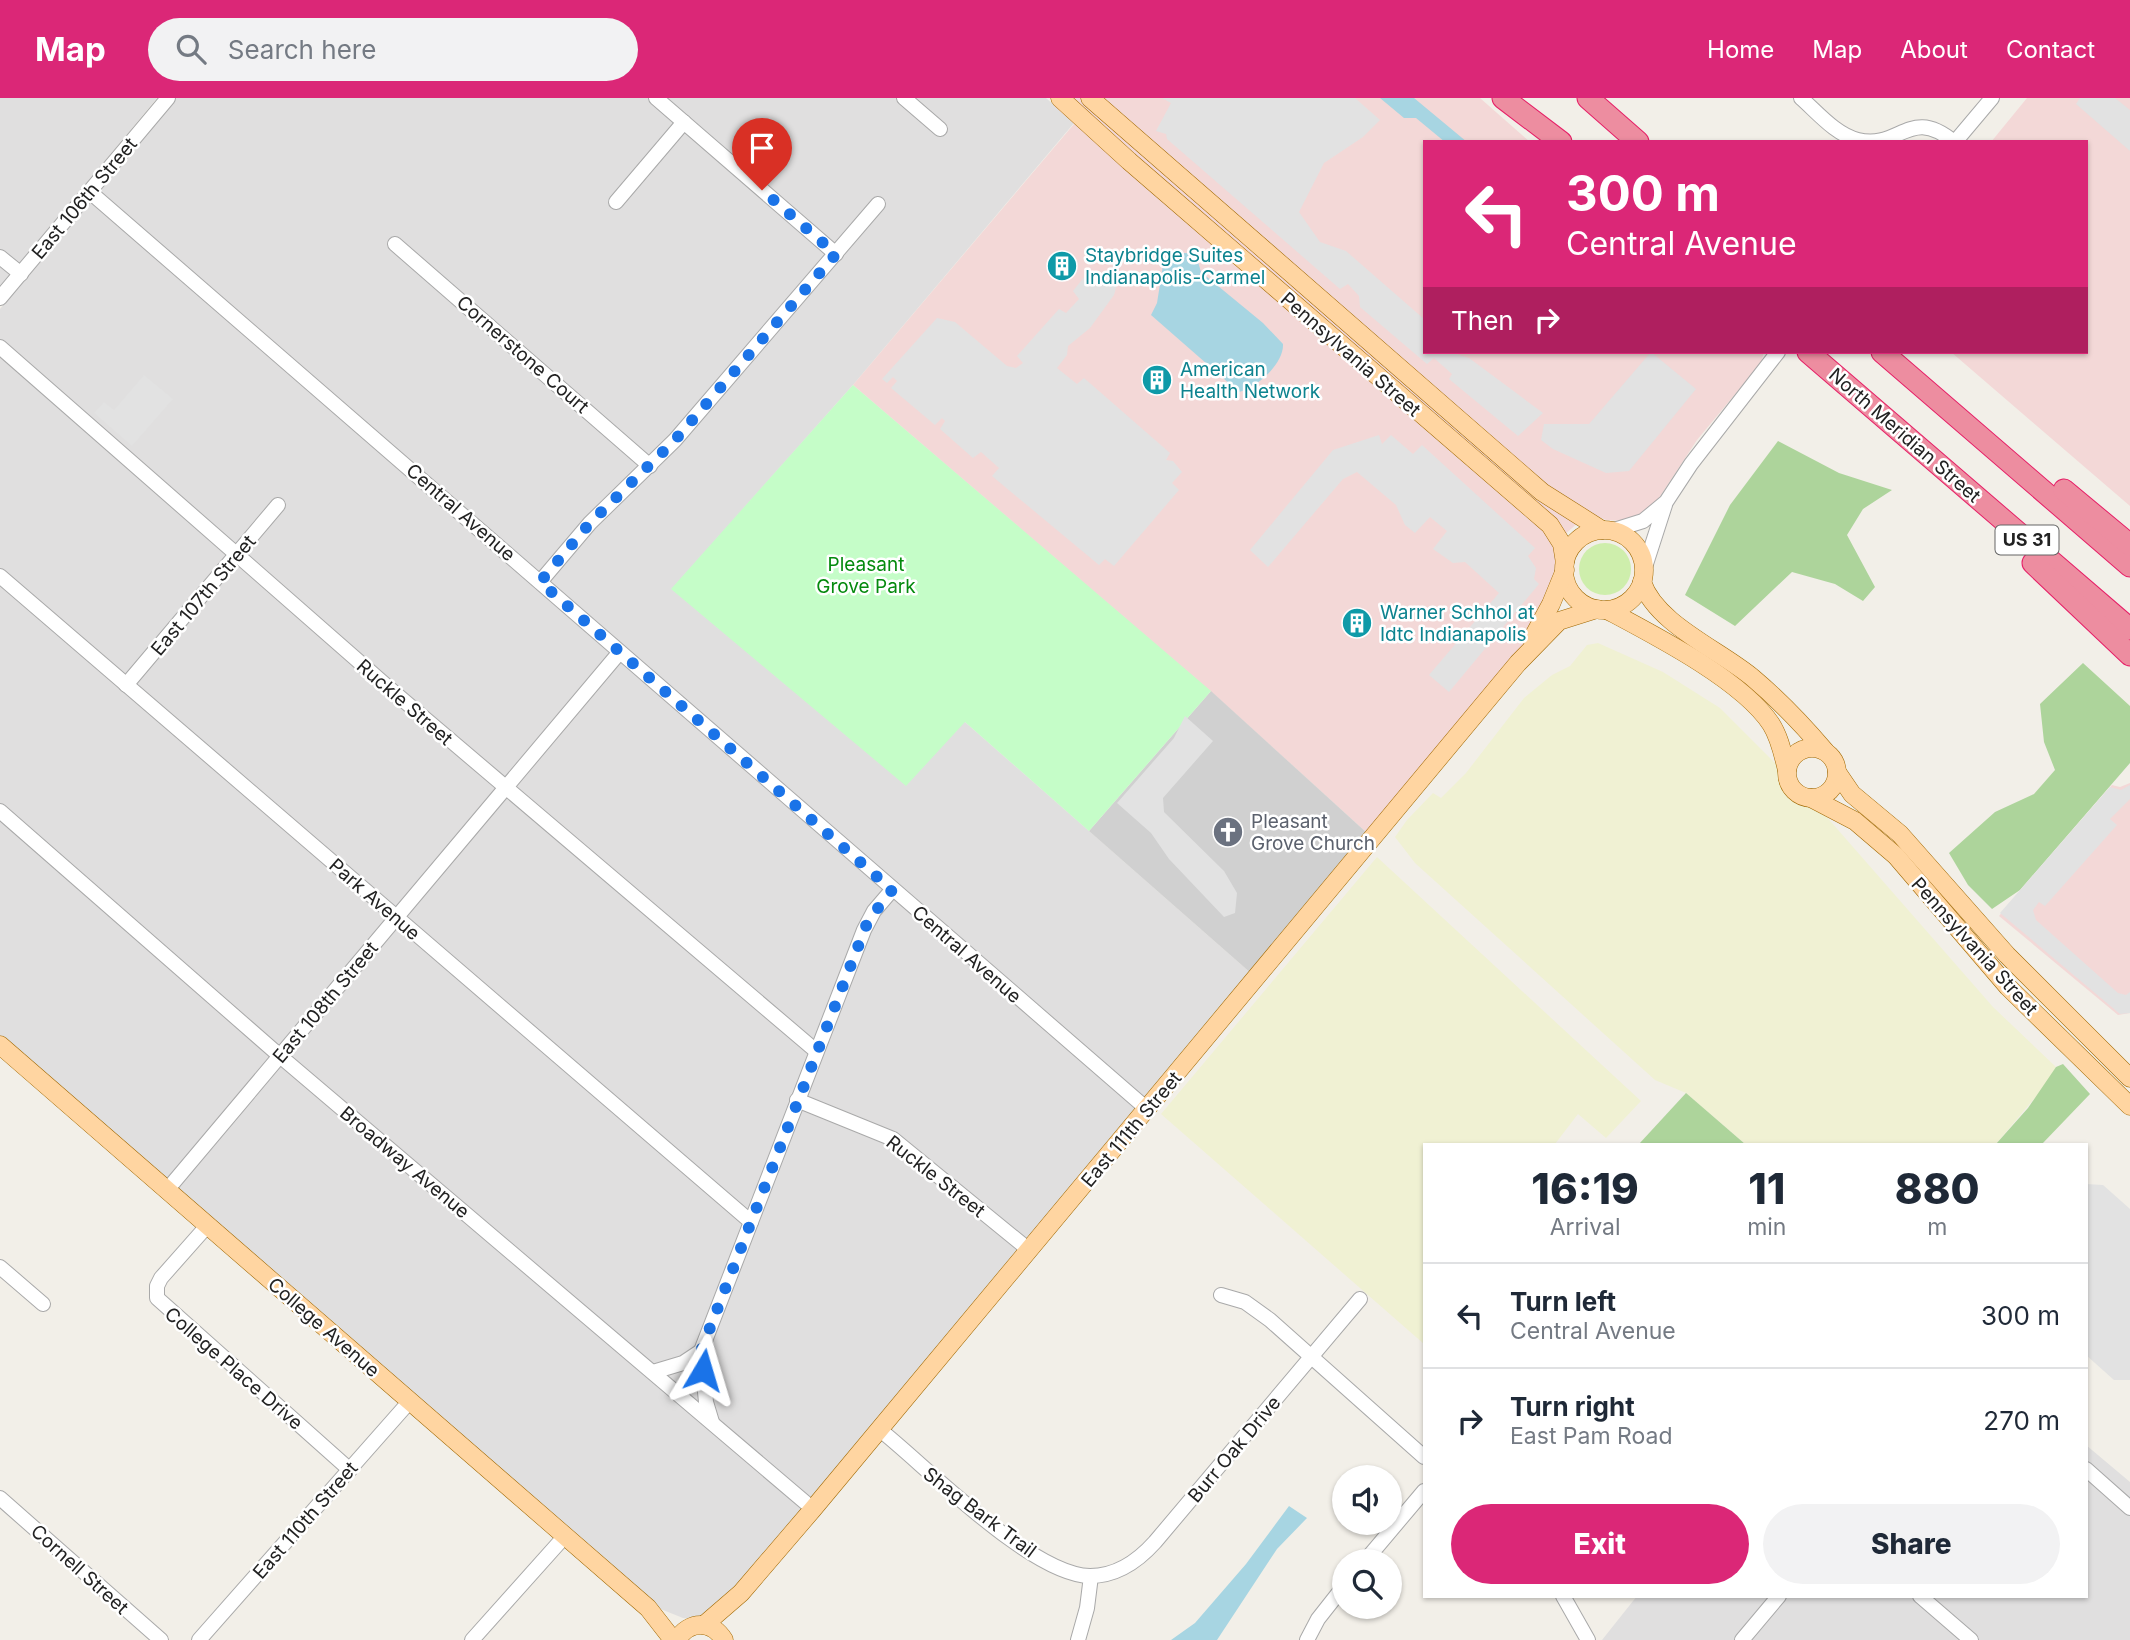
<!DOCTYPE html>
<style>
body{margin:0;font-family:Inter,sans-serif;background:#f2f2f3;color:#1f2937;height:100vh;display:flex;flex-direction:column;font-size:26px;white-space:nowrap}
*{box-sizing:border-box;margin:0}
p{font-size:23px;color:#747a83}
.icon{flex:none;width:38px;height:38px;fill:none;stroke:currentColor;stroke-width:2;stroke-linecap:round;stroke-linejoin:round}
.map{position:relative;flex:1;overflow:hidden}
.side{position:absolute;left:1423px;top:1045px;width:665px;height:455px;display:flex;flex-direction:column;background:#fff;border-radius:0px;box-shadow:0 2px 5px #0004}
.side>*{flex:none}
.top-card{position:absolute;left:1423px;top:42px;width:665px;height:214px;border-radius:0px;box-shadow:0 2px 5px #0004;background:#db2777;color:#fff;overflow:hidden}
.controls{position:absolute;left:1332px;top:1367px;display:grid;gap:14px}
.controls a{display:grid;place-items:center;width:70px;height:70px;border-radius:50%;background:#fff;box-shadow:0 2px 5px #0004;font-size:35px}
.pin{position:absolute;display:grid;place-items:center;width:60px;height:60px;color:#fff;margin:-72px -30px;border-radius:50% 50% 50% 0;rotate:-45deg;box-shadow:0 0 7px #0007}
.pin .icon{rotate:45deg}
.me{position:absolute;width:77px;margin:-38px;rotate:7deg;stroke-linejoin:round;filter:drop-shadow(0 0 5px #0008)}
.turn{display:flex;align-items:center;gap:24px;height:147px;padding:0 28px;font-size:32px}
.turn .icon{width:91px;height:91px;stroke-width:2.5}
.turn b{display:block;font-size:49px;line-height:60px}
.then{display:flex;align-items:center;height:66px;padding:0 28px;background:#0003;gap:14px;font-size:26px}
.eta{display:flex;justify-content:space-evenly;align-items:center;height:119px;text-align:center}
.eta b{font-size:42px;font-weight:800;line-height:49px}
.primary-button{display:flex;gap:14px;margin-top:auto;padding:14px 28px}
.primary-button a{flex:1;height:80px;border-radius:42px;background:#db2777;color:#fff;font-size:28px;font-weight:800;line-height:80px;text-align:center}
.primary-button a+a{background:#f2f2f3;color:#1f2937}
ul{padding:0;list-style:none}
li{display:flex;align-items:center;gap:21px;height:105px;padding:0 28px;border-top:2px solid #e0e1e3}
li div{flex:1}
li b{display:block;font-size:26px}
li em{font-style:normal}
header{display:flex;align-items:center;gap:42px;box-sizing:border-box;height:98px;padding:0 35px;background:#db2777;color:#fff}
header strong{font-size:33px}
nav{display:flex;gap:38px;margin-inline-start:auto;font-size:24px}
.search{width:490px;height:63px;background:#f2f2f3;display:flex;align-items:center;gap:18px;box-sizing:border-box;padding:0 24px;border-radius:38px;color:#747a83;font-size:26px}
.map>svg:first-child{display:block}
.residential{fill:#e0dfdf}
.commercial{fill:#f3d8d7}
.religious{fill:#d0d0d0}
.farmland{fill:#f0f1d3}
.grass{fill:#ceeeac}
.forest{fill:#add49b}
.park{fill:#c5fdc8}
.parking{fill:#e2e2e2}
.water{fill:#a7d5e2}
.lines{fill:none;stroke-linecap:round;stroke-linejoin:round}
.minor-casing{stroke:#a9a9a9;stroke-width:16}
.major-casing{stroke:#a06800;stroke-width:19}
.highway-casing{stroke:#e61f67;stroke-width:23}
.minor{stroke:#fff;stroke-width:14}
.major{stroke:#ffd5a1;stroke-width:18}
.highway{stroke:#ed8da0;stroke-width:21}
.route{stroke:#1a73e8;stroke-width:12;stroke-dasharray:0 21.6}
.labels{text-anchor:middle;stroke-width:5;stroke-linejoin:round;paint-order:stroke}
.shield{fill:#fff;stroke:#646464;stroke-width:2}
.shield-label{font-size:18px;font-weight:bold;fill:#222}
.street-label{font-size:19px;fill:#222;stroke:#fff}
.culture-label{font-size:19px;fill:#0d838f;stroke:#fff;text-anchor:start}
.park-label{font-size:19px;fill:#058a0e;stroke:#fff}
.worship-label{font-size:19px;fill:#5b616d;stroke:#fff;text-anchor:start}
</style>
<header>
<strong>Map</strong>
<div class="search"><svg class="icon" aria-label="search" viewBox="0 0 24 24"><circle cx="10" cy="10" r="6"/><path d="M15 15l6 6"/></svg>Search here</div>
<nav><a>Home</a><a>Map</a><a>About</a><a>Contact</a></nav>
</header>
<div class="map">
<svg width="2130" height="1542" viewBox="0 0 2130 1542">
<rect width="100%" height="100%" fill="#f2efe8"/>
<g class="residential">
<polygon points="0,0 157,0 0,190"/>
<polygon points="176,0 1046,0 1074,25 853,287 672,491 965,624 1253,877 729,1499 701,1522 683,1520 658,1510 0,942 0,211"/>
<polygon points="2086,1347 2130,1384 2130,1542 1602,1542 1637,1498 2086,1498"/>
</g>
<g class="commercial">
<polygon points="1060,0 1480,0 1530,44 1424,44 1424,254 1764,254 1761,265 1697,342 1655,406 1630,423 1606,422 1589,415 1554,446 1556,461 1552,489 1537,525 1521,551 1367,735 1216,598 853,287 1074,26 1054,8"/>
<polygon points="2027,0 2130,0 2130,408 1951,254 2086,254 2086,44 1991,44"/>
<polygon points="2130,685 2130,915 2118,917 1999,818 2112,687 2120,689"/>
</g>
<polygon class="religious" points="1211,593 1367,735 1253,877 1089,733"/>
<g class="farmland">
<polygon points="1598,545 1663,574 1720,610 1811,701 1993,909 2056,969 2049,983 1996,1046 1745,1046 1686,995 1655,982 1415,765 1395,739 1407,722 1433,695 1441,700 1466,675 1524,600 1552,577 1570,568 1587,547"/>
<polygon points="1377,759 1641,1003 1606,1040 1578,1016 1555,1046 1424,1046 1424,1246 1161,1016"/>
</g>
<circle class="grass" cx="1605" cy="471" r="26"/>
<g class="forest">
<polygon points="1778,343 1839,375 1892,392 1863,411 1847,437 1875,489 1863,503 1835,486 1792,474 1735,528 1685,497 1730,407"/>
<polygon points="2083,565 2130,608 2130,665 2020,792 1992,811 1968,787 1949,755 1995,714 2034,696 2055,672 2044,644 2040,606"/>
<polygon points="2063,966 2090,996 2042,1046 1996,1046 2028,1010 2056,969"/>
<polygon points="1686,995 1745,1046 1639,1046"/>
</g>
<polygon class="park" points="853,287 1211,593 1089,733 965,624 906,688 671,491"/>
<g class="parking">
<polygon points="1162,0 1355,0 1380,22 1363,39 1324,65 1299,114 1320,144 1346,153 1424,221 1424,254 1450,254 1469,260 1543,315 1518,338 1449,281 1452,276 1434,260 1427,266 1360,209 1359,198 1348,186 1340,191 1167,41 1166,36 1156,33 1171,5"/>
<polygon points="2080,0 2115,0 2130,12 2130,53 2076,6"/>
<polygon points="1089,173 1105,188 1115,178 1118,183 1114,197 1090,230 1068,248 1067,257 1057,270 1077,286 1084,280 1170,355 1166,362 1173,363 1182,374 1172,385 1179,392 1114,468 1105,461 1099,467 992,378 999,370 981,354 973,360 940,331 945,323 942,320 935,327 891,290 897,283 893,279 887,285 882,281 937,220 955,224 1007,268 1016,270 1023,265 1017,258 1059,211 1066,215 1079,201 1073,193"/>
<polygon points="1651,254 1696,291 1629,373 1606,375 1553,351 1541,342 1544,326 1589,326"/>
<polygon points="144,277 173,301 132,348 94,315 104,304 114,312"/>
<polygon points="1379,337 1382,346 1391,337 1413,356 1422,347 1535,450 1528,458 1536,470 1534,481 1539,486 1449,594 1429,577 1499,495 1465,464 1453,465 1433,451 1447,433 1430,419 1415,435 1405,427 1396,407 1357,374 1343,381 1268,469 1250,452 1333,352"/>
<polygon points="1185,618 1213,643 1163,700 1164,714 1224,773 1237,795 1235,815 1224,819 1169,761 1151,735 1117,705 1174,640"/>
<polygon points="2130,687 2130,701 2110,721 2117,727 2045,808 2039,804 2033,812 2036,822 2118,895 2126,897 2130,894 2130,915 2120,916 2000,815 2110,689 2121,692"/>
<polygon points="2086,1086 2103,1087 2130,1111 2130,1282 2114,1282 2086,1257"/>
</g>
<g class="water">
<polygon points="1380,0 1414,0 1467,44 1445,44 1416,20 1404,20"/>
<path d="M1186 155 1196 157 1201 174 1263 225 1283 246C1284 266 1257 289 1239 294L1151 217 1157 205 1164 161 1169 156Z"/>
<polygon points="1289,1408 1307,1420 1277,1451 1217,1542 1171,1542 1195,1525 1246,1466"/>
</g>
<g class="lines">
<g class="minor-casing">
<g id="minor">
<polyline points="656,0 836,156"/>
<polyline points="904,0 940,31"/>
<path d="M1801 0C1817 14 1836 37 1858 42 1900 52 1910 7 1954 44"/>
<polyline points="1955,44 1992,0"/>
<polyline points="90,94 1147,1011"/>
<polyline points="616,104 684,24"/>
<polyline points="395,146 650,368"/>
<polyline points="0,159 21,176"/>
<polyline points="0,200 168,0"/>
<polyline points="0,249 389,590 816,953"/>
<polyline points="1611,433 1643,423 1666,404 1691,366 1778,254"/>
<polyline points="1644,472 1665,407"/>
<polyline points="0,478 751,1124"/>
<polyline points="540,484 590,425 675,342 878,106"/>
<polyline points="126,587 278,407"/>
<polyline points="0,713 280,958 813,1411"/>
<polyline points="797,1002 893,1041 1029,1152"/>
<polyline points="167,1092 619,555"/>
<polyline points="207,1128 161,1180 157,1188 157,1200 350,1372"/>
<polyline points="0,1169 43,1206"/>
<polyline points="1221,1197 1245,1204 1270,1222 1424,1359"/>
<polyline points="653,1274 683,1265 701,1253"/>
<polyline points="712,1324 706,1304 701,1253 864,832 874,813 892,792"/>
<path d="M879 1331C926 1368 1031 1477 1090 1478 1117 1478 1138 1463 1155 1444L1360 1201"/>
<polyline points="2086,1371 2130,1410"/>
<polyline points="0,1400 161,1542"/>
<polyline points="1365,1463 1424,1393"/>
<polyline points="1563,1498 1588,1542"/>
<polyline points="1920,1498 1971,1542"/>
<polyline points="199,1542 410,1303"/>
<polyline points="472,1542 565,1438"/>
<polyline points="1078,1542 1087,1510 1091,1478"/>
<polyline points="1307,1542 1318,1521 1344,1488"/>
<polyline points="1742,1542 1779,1498"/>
</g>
</g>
<g class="major-casing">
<g id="major">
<polyline points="1060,0 1129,63 1550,427 1562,446 1565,465"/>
<polyline points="1090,0 1542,394 1602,432"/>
<circle cx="1604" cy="472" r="40"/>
<path d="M1642 484C1656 526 1720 552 1753 580 1779 602 1803 627 1825 653"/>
<path d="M1607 512C1654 537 1742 582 1771 626 1780 640 1783 657 1787 672"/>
<polyline points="1532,541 1551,506 1565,472"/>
<circle cx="1812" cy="675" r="25"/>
<polyline points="1837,674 1852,696 1900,736 2007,857 2130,980"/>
<polyline points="1811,700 1855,723 1896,758 2008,889 2130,1008"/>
<polyline points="0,947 648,1510 673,1542"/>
<polyline points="704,1527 741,1495 813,1411 1518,565 1559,523 1597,511"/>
<path d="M677 1542C689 1522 712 1522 724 1542"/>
</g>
</g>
<g class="highway-casing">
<g id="highway">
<polyline points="1503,0 1561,44"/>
<polyline points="1588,0 1638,44"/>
<polyline points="1808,254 2130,531"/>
<polyline points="1882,254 2130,468"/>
<polyline points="2064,392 2130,447"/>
<polyline points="2033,465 2130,557"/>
</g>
</g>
<use href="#minor" class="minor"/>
<use href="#major" class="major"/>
<use href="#highway" class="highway"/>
</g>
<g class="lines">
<polyline class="route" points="703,1272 701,1253 868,823 892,792 540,484 590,425 675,342 836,156 762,92"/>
</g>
<defs>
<g id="building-disc" transform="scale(1.575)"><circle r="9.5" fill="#0f9aa8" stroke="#fff"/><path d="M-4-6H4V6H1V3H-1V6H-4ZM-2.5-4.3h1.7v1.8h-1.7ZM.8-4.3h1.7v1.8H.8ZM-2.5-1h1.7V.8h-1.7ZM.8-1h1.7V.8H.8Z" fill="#fff"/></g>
<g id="church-disc" transform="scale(1.575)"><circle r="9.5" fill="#6b7280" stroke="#fff"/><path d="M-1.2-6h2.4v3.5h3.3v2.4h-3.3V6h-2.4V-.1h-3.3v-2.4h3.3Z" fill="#fff"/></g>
</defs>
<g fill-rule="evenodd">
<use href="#building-disc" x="1062" y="168"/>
<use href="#building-disc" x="1157" y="282"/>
<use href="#building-disc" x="1357" y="525"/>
<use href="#church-disc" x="1228" y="734"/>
</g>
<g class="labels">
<rect class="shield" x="1995.5" y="427.5" width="63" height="29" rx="5"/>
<g class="shield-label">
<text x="2027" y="448">US 31</text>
</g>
<g class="street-label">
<text transform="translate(84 100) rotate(-50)" y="7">East 106th Street</text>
<text transform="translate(523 256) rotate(41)" y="7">Cornerstone Court</text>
<text transform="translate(1351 256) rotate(41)" y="7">Pennsylvania Street</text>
<text transform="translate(1905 337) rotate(41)" y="7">North Meridian Street</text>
<text transform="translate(461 414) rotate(41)" y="7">Central Avenue</text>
<text transform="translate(203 497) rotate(-50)" y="7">East 107th Street</text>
<text transform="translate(405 604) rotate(41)" y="7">Ruckle Street</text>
<text transform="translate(375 801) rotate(41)" y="7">Park Avenue</text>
<text transform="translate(1975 848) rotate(48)" y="7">Pennsylvania Street</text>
<text transform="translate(967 856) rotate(41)" y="7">Central Avenue</text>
<text transform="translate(325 904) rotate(-50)" y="7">East 108th Street</text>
<text transform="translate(1131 1031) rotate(-50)" y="7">East 111th Street</text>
<text transform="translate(405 1064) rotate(40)" y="7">Broadway Avenue</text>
<text transform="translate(936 1078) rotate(38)" y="7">Ruckle Street</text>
<text transform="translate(324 1229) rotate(41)" y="7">College Avenue</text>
<text transform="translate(234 1270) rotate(41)" y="7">College Place Drive</text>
<text transform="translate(1234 1351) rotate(-50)" y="7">Burr Oak Drive</text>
<text transform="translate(980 1414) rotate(37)" y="7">Shag Bark Trail</text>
<text transform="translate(305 1422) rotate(-49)" y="7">East 110th Street</text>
<text transform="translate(80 1471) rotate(42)" y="7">Cornell Street</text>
</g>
<g class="culture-label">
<text x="1085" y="164">Staybridge Suites<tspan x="1085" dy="22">Indianapolis-Carmel</tspan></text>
<text x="1180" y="278">American<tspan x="1180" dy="22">Health Network</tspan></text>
<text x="1380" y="521">Warner Schhol at<tspan x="1380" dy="22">Idtc Indianapolis</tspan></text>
</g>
<g class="park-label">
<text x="866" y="473">Pleasant<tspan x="866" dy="22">Grove Park</tspan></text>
</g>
<g class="worship-label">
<text x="1251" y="730">Pleasant<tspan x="1251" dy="22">Grove Church</tspan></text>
</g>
</g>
</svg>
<div class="controls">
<a><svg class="icon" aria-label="sound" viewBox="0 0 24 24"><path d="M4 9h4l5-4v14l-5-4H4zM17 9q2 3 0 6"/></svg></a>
<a><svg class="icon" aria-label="search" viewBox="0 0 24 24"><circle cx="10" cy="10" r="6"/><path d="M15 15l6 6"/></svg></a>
</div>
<div class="pin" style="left:762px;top:92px;background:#d93025"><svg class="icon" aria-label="arrive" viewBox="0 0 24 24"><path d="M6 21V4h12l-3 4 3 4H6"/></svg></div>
<svg class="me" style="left:703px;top:1272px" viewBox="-20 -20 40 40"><path d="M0-17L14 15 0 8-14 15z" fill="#1a73e8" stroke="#fff" stroke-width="4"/></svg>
<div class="top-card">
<div class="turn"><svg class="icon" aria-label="left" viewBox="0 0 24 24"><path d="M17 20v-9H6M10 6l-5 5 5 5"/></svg><div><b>300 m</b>Central Avenue</div></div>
<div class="then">Then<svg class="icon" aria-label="right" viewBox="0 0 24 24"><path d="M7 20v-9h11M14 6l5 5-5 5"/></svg></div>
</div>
<section class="side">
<div class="eta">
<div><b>16:19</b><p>Arrival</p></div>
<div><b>11</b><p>min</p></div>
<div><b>880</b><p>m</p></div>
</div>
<ul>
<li><svg class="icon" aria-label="left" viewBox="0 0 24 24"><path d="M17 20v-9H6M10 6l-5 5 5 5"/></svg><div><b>Turn left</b><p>Central Avenue</p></div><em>300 m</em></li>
<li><svg class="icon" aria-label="right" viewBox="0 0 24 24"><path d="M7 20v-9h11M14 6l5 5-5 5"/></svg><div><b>Turn right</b><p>East Pam Road</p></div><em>270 m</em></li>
</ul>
<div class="primary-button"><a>Exit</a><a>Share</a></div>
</section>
</div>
